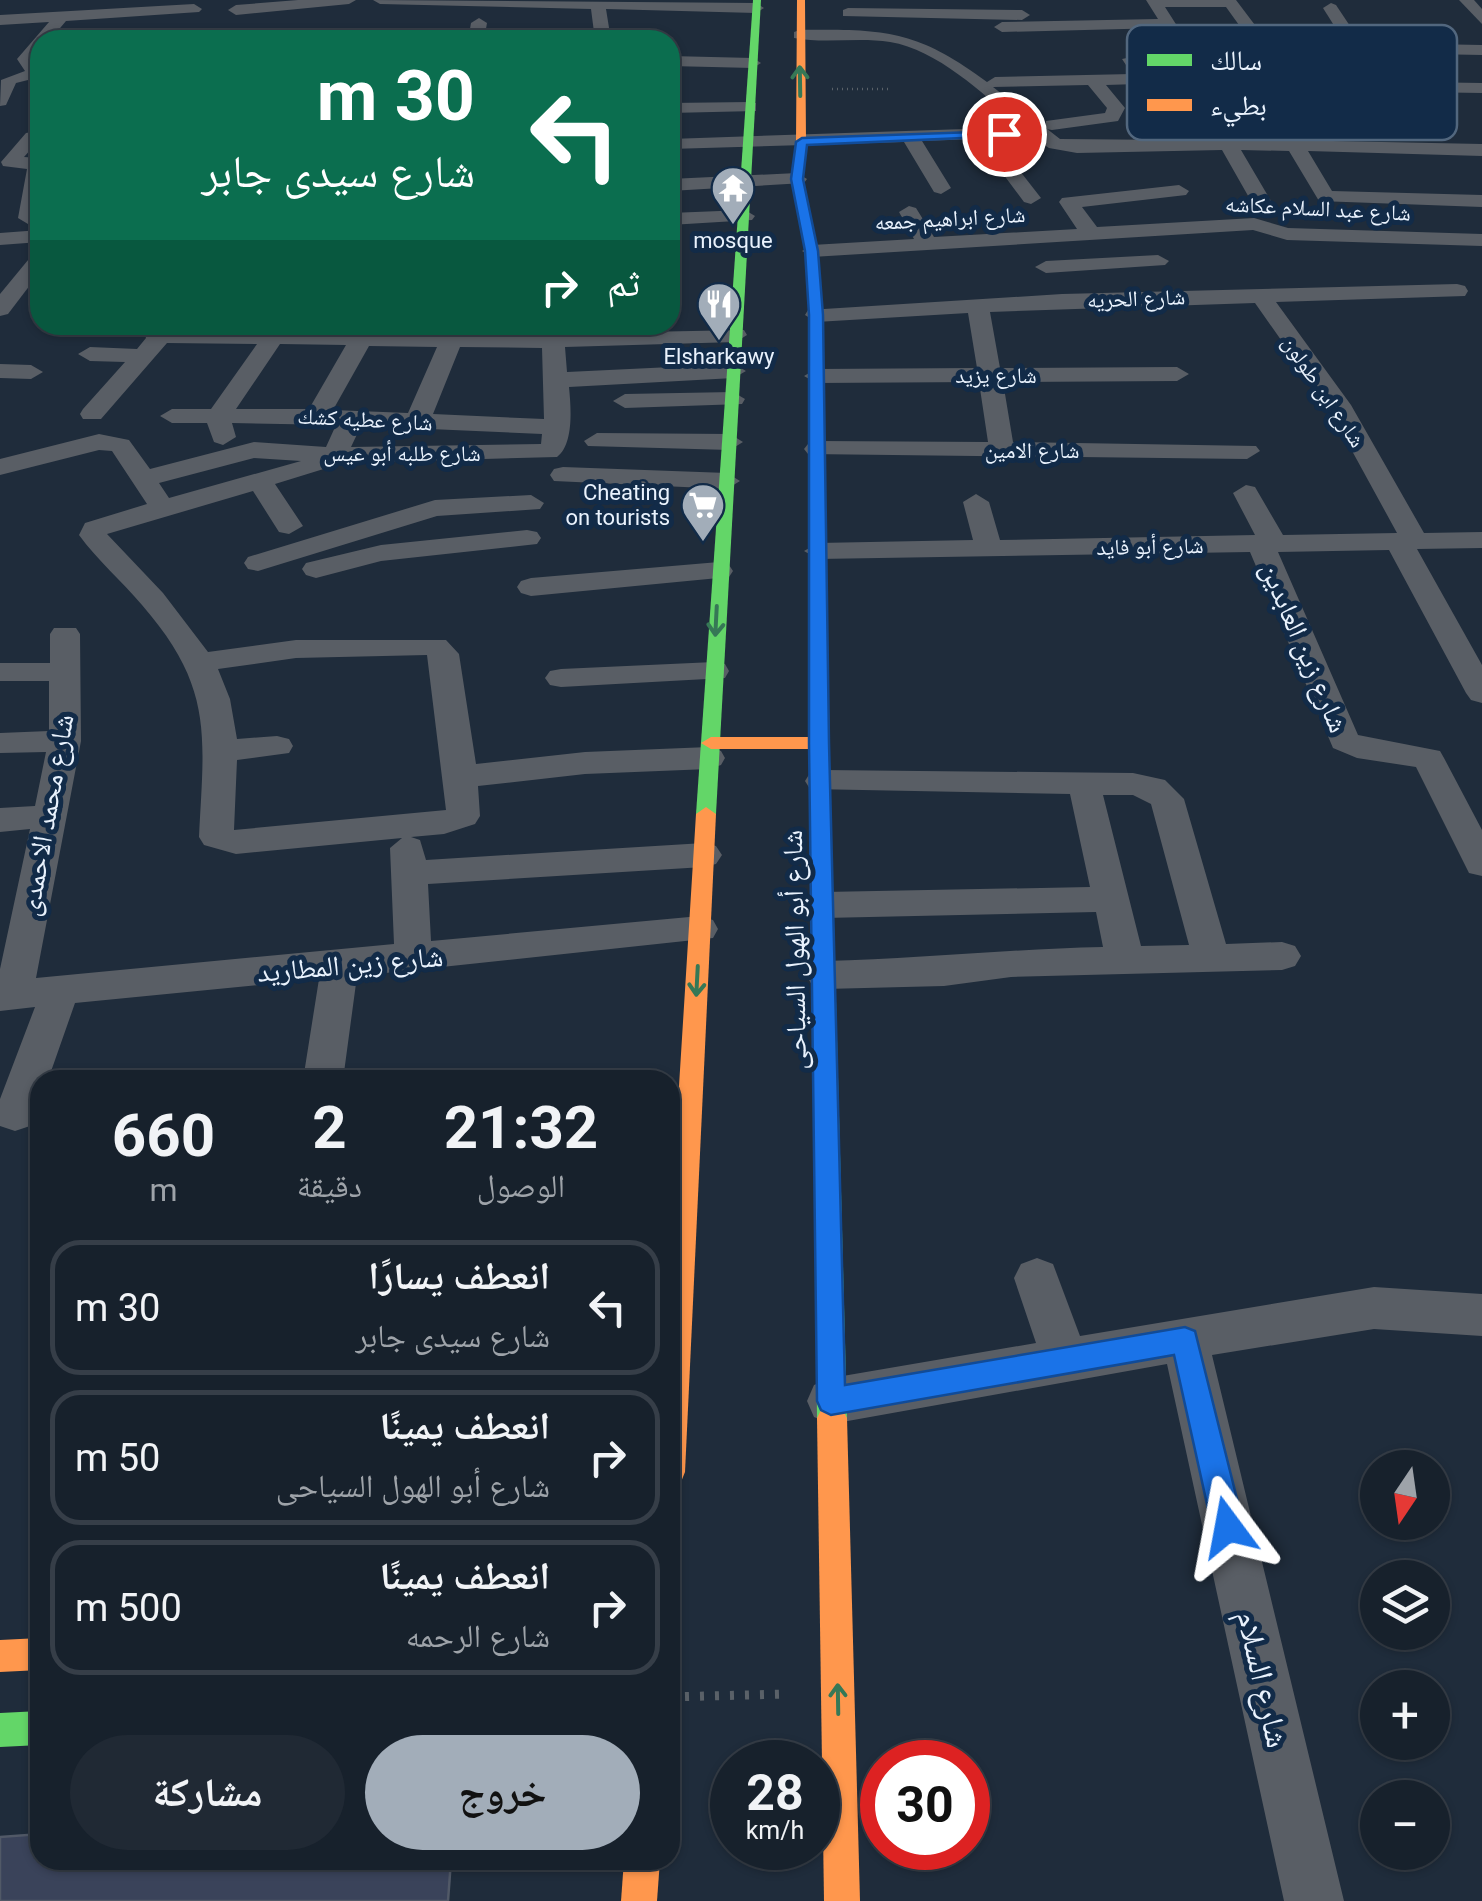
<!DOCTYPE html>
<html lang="ar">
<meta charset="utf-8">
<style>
body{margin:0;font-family:Roboto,"Noto Naskh Arabic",sans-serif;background:#202934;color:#f1f3f6;direction:rtl;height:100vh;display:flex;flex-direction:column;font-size:38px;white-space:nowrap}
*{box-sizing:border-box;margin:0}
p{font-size:32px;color:#9ea3a9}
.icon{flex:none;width:55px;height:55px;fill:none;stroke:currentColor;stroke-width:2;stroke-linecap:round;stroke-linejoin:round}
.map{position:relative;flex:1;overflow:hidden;direction:ltr}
.panel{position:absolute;left:30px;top:1070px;width:650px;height:800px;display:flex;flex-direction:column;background:#17212c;border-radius:30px;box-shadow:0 2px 8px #0004,0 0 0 2px #363e48;direction:rtl}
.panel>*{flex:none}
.hud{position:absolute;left:30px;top:30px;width:650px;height:305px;border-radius:30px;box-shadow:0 2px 8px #0004,0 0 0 2px #363e48;direction:rtl;background:#0b6e4f;color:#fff;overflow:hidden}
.needle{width:65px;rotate:193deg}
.buttons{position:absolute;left:1360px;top:1450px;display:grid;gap:20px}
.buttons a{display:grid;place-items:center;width:90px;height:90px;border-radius:50%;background:#17212c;box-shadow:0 2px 8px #0004,0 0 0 2px #363e48;font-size:50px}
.speed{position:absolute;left:710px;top:1740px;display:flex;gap:20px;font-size:50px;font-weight:700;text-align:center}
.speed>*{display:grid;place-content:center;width:130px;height:130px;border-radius:50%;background:#17212c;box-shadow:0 2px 8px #0004,0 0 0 2px #363e48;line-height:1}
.speed small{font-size:25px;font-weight:400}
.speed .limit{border:15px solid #d22;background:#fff;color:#111}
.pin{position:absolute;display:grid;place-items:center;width:85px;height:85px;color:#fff;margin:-42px;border:5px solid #fff;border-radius:50%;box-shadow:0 2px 10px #0007}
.me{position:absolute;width:110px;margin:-55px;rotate:347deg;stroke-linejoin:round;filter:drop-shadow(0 0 8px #0008)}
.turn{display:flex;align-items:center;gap:35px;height:210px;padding:0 40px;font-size:45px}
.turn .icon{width:130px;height:130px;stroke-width:2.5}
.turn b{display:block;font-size:70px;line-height:85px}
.then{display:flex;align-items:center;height:95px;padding:0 40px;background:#0003;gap:20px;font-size:38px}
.eta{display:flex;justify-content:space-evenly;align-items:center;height:170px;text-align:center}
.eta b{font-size:60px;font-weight:700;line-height:70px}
.button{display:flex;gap:20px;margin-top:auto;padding:20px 40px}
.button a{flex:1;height:115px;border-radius:60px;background:#a2adb9;color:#111;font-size:40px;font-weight:700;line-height:115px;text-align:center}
.button a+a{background:#202934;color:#f1f3f6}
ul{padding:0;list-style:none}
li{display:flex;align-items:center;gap:30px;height:135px;margin:0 20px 15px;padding:0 20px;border:5px solid #363e48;border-radius:30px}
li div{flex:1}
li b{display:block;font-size:38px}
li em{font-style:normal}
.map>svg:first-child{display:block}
.building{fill:#3a435a;stroke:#515967;stroke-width:2.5}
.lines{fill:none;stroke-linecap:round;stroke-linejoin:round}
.path-far1{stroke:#5a6168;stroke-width:2.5;stroke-dasharray:1 4;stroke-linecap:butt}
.path{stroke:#5a6168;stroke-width:9;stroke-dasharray:4 11;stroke-linecap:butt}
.street{fill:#595e65;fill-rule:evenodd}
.fast{fill:#63d668;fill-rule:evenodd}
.slow{fill:#ff974d;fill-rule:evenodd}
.oneway{stroke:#367856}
.route{fill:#1a73e8;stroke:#114b97;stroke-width:2.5}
.labels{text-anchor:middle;stroke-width:10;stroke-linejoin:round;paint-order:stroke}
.far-street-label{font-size:22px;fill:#e9f2fd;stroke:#122b48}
.far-poi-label{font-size:22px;fill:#e9f2fd;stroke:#122b48}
.street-label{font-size:28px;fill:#e9f2fd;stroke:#122b48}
.near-street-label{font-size:32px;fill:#e9f2fd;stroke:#122b48}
.key{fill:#122b48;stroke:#52677e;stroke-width:2.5}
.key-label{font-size:28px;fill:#e9f2fd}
</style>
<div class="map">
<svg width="1482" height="1901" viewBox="0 0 1482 1901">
<rect width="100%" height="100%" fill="#1f2c3b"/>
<polygon class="building" points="40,1834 40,1860 451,1860 448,1901 0,1901 0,1837"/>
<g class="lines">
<polyline class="path-far1" points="832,89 890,89"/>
<polyline class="path" points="670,1697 784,1694"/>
<g class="street">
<polygon points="298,0 356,0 349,4 236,15 228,10 236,5"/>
<polygon points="373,0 756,3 764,8 756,13 606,9 611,40 595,40 591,9 380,4"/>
<path d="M1146 0H1236L1267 41 1482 45V55L1274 51 1284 65 1276 70 1270 68 1226 7H1165L1211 79 1482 83V93L1216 89 1236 139 1482 144V156L1308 151 1332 191 1482 195V207L1319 201 1289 151 1241 150 1271 201 1261 207 1251 201 1222 150 1077 153 1049 148 1034 138 995 139 1041 198 1031 204 1024 202 977 139 922 141 951 188 941 194 934 192 904 142 670 149V139L1022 127C985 96 939 50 890 42 858 37 825 44 794 38V32L800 30C885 29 917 30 987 82L995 77 1132 74 1122 59 1136 56 1192 139H1218L1191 69 1164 28 1002 32 994 27 1002 22 1158 19ZM1138 84 1174 140 1060 139 993 87 1088 85 1107 108 1105 113 1046 121V129L1052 130 1118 121 1125 108 1106 85Z"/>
<polygon points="1459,0 1474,0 1482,9 1482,24"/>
<polygon points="1331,3 1336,5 1356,35 1354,38 1340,35 1323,8"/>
<polygon points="194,4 202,9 199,12 66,21 50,40 40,40 40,51 33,59 40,77 16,83 6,105 0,106 1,80 25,71 17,59 49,22 0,25 0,15"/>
<polygon points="848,8 1022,10 1030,15 1022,20 843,16 843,10"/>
<polygon points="479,18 487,23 484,40 468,40 471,23"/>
<polygon points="381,29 389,34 387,37 166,40 174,35"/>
<polygon points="670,56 753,58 761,63 753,68 670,66"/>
<polygon points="750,102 756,103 756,111 670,113 670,103"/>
<polygon points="32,132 38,133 40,139 24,157 40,158 38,218 28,224 18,218 27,169 3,166 1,162 26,133"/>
<polygon points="797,173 807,179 804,183 670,191 670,179"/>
<polygon points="1179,185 1189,191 1186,195 1082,207 1097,227 1254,218 1288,228 1482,234 1482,246 1287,240 1253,230 812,257 802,251 812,245 914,239 899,212 909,206 916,208 934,237 1077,229 1059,202 1062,198"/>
<polygon points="745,210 755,216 752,220 670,225 670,213"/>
<polygon points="40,230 40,242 0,245 0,233"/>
<polygon points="40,252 40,272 8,314 0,316 0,294 33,254"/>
<polygon points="1158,255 1169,261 1165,265 1046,273 1035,267 1046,261"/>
<polygon points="1457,284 1465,286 1468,291 1465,296 1276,302 1351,405 1424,533 1482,532 1482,548 1417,549 1482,665 1482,703 1471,700 1466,693 1389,550 1278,552 1358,735 1440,751 1444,758 1482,830 1482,876 1469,873 1416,767 1357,758 1333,748 1250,552 818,559 804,551 818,543 973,540 963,502 976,494 989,502 1000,540 1255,535 1233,493 1246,485 1255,487 1283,535 1397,533 1328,407 1255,303 990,312 1000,368 1177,367 1189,374 1177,381 1003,382 1013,442 1256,446 1260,451 1247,459 808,454 804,449 808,444 817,441 988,442 979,382 816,383 804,376 816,369 977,368 968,313 816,322 805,315 808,310 1062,294"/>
<path d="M142 325H164L166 329 537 334 744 330 747 335 736 342 565 347 567 372 734 364 746 371 734 378 569 387C571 408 574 444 557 457L343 463 275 484 303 526 289 534 279 532 253 491 107 534 163 593 208 652 296 640H446L459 654 476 764 585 752 709 747 721 751 725 758 721 765 709 769 585 774 478 786 480 816 475 824 444 834 411 837 420 840 426 860 704 843 716 846 722 855 716 864 704 867 428 884 431 941 700 916 713 920 718 929 713 938 357 976 343 1080H303L319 979 75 1003 48 1080H40V1102L30 1126 15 1131 0 1126V1099L35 1007 0 1011V969L30 829 0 832V808L35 806 46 752 0 753V733L49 731V681H0V663H50V634L54 628H76L80 634 81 741 36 978 394 944 390 848 402 838 236 854 204 845 199 837C204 735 214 688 142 605 122 581 97 560 79 535L85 523 147 504 112 451 99 450 0 475V459L99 434 129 440 150 469 254 442 326 447 336 425 232 423 236 437 223 445 214 442 207 423H172L160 416 172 409H211L257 344 167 343 101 419H83L80 414 83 409 125 362 90 361 78 354 90 347 137 349 146 338ZM280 344 346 345 309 409H236ZM369 346 437 347 408 413 333 410ZM460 347 542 348 544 419 433 414ZM361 426 542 434 541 444 351 447ZM254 458 301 461 169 498 159 483ZM427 655 446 810 234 830 237 760 289 753 293 746 289 739 277 736 237 739 230 699 218 669 296 658Z"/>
<polygon points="0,364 31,365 43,372 31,379 0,378"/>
<polygon points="733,392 745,399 742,404 625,408 613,401 625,394"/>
<polygon points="597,433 730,434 743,442 730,450 588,446 584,441"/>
<polygon points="563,467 727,473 740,481 727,489 554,481 550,475 554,469"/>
<polygon points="531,495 544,503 540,509 437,516 258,571 248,569 244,563 248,557 435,500"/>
<polygon points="527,530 537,532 541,538 537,544 381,561 316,578 306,575 302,569 306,563 381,545"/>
<polygon points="719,562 729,565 733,571 729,577 531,596 521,593 517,587 521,581 531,578"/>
<polygon points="714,662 725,664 729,671 725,678 561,687 550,685 545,678 550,671 561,669"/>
<path d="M822 770 1133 773 1165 780 1184 799 1226 944 1282 942 1295 946 1301 956 1295 966 1282 970 1011 977 944 986 825 989 812 985 806 975 812 965 825 961C918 959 1010 949 1103 947L1096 912 824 918 811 914 806 905 811 896 824 892 1090 887 1070 794 810 789 805 781 810 773ZM1103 795H1133L1151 804 1189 945 1141 946Z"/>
<polygon points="1037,1258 1053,1264 1080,1336 1374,1287 1482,1294 1482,1336 1374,1329 1212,1355 1344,1901 1284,1901 1167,1364 831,1424 814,1417 807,1401 814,1385 831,1378 1036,1343 1014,1278 1021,1264"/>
</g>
<g class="fast">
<polygon points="753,0 761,0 716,814 706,821 696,814"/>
<polygon points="820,768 830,774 847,1418 842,1428 832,1432 822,1428 817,1418 810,774"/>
<polygon points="40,1711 40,1745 0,1747 0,1713"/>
</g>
<g class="slow">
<polygon points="797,0 805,0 806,142 803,179 818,251 823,315 830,774 820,780 810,774 810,749 711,749 701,743 711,737 810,737 809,315 806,251 791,179 796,142"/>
<polygon points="706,807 716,814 685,1472 681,1482 670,1487 670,1230 696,814"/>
<polygon points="832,1404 842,1408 847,1418 860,1901 824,1901 817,1418 822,1408"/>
<polygon points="40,1638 40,1670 0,1672 0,1640"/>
<polygon points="624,1860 660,1860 657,1901 621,1901"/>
</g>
</g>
<defs><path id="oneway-shaft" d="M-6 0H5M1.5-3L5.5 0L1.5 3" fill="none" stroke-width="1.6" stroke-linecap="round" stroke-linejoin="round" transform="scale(2.5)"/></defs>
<g class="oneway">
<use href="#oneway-shaft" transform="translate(800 81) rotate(-91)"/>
<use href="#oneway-shaft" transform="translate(716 621) rotate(93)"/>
<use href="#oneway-shaft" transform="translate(697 981) rotate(93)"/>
<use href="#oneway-shaft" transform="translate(838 1699) rotate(-91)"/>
</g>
<polygon class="route" points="1004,131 1007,136 807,145 803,179 818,251 823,315 829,743 845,1385 1185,1327 1195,1331 1244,1527 1239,1538 1228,1543 1217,1538 1212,1527 1174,1355 831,1415 821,1410 817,1401 809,743 809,315 805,251 791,179 796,142 802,138"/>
<defs>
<g id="temple-pin" transform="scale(2.25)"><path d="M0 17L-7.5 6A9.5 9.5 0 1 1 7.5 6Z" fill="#a2adb9" stroke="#122b48"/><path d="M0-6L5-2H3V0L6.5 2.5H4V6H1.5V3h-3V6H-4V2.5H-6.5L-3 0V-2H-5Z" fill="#fff"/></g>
<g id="restaurant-pin" transform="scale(2.25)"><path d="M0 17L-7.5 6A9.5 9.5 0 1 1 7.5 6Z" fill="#a2adb9" stroke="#122b48"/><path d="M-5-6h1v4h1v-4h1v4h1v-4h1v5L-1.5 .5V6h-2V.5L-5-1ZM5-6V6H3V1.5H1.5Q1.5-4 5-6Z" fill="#fff"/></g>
<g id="supermarket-pin" transform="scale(2.25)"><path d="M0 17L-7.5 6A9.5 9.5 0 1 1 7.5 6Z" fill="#a2adb9" stroke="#122b48"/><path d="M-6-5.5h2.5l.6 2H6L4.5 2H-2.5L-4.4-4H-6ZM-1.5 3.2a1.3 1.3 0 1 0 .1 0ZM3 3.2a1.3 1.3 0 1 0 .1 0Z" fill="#fff"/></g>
</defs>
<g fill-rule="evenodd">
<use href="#temple-pin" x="733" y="188"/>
<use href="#restaurant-pin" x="719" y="304"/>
<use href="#supermarket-pin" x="703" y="505"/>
</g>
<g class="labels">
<g class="far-street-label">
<text transform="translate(1318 208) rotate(3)" y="8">شارع عبد السلام عكاشه</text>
<text transform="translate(950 218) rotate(-3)" y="8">شارع ابراهيم جمعه</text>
<text transform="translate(1136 298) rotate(-2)" y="8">شارع الحريه</text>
<text x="996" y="383">شارع يزيد</text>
<text transform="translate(1324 391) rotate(56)" y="8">شارع ابن طولون</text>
<text transform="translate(365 419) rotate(3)" y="8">شارع عطيه كشك</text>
<text x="1032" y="458">شارع الامين</text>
<text x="402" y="461">شارع طلبه أبو عيس</text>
<text transform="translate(1150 546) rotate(-1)" y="8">شارع أبو فايد</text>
</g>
<g class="far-poi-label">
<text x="733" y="248">mosque</text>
<text x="719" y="364">Elsharkawy</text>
<text x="670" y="500" text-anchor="end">Cheating<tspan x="670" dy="25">on tourists</tspan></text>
</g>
<g class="street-label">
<text transform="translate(1305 647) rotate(67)" y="10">شارع زين العابدين</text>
<text transform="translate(46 815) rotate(-80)" y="10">شارع محمد الاحمدى</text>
<text transform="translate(794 950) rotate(-91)" y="10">شارع أبو الهول السياحى</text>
<text transform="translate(350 964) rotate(-5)" y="10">شارع زين المطاريد</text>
</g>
<g class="near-street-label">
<text transform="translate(1263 1679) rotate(77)" y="11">شارع السلام</text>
</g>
</g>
<rect x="1127" y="25" width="330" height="115" rx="15" class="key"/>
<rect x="1147" y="54" width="45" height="12" fill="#63d668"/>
<rect x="1147" y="99" width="45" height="12" fill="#ff974d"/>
<g class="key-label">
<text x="1210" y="70">سالك</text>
<text x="1210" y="115">بطيء</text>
</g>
</svg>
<div class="buttons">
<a><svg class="needle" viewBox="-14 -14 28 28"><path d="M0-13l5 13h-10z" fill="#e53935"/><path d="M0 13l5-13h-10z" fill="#9ea3a9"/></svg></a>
<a><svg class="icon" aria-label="layers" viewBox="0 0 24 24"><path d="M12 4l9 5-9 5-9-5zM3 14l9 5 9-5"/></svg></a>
<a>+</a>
<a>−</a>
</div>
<div class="speed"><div>28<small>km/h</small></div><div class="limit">30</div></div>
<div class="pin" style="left:1004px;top:134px;background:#d93025"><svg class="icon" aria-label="arrive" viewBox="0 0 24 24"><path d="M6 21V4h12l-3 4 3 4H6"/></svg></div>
<svg class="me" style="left:1228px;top:1527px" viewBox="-20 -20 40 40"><path d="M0-17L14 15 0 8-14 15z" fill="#1a73e8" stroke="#fff" stroke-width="4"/></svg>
<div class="hud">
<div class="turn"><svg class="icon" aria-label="left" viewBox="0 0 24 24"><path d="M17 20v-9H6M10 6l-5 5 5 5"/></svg><div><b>30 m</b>شارع سيدى جابر</div></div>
<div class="then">ثم<svg class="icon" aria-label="right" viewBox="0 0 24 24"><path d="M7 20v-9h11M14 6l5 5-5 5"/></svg></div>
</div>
<section class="panel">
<div class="eta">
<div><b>21:32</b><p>الوصول</p></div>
<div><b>2</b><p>دقيقة</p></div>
<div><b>660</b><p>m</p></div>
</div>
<ul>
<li><svg class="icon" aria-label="left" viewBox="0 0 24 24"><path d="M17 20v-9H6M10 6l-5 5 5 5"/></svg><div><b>انعطف يسارًا</b><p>شارع سيدى جابر</p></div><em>30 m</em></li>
<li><svg class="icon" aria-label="right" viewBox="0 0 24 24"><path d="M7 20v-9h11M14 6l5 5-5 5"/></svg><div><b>انعطف يمينًا</b><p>شارع أبو الهول السياحى</p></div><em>50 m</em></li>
<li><svg class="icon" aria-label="right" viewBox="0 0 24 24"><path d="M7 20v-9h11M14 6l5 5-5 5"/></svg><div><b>انعطف يمينًا</b><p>شارع الرحمه</p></div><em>500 m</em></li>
</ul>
<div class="button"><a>خروج</a><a>مشاركة</a></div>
</section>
</div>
